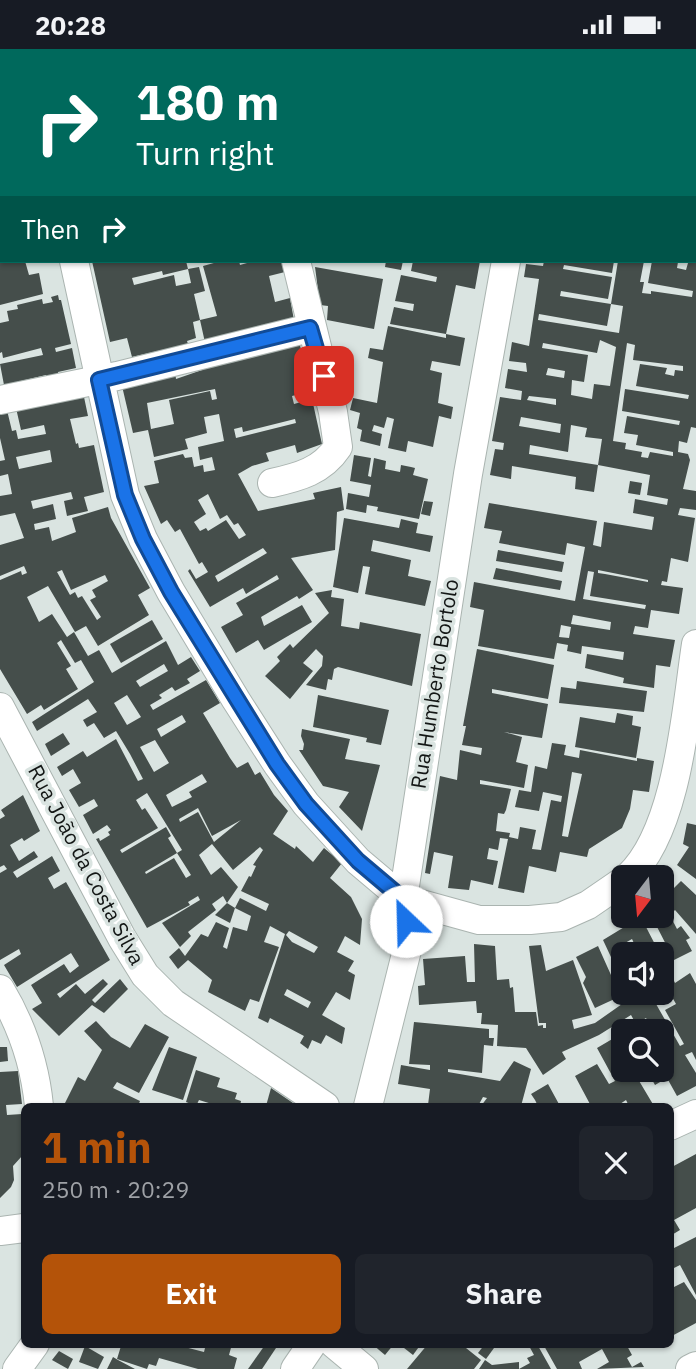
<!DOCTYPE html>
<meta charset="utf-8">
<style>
body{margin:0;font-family:"IBM Plex Sans",sans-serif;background:#20242c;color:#f1f3f6;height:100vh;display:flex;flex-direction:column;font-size:26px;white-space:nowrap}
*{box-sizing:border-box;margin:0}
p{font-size:23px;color:#9ea1a6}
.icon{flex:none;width:38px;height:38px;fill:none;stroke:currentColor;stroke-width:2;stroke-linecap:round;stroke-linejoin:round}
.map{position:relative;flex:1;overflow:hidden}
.details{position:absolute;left:21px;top:1054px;width:653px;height:245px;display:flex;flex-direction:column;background:#171b24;border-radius:10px;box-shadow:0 2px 5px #0004}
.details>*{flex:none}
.hud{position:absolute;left:0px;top:0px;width:696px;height:214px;box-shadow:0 2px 5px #0004;background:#00695c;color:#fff;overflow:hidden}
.needle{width:46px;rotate:196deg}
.buttons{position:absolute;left:611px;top:816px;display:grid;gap:14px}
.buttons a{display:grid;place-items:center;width:63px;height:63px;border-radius:10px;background:#171b24;box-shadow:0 2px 5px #0004;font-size:35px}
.pin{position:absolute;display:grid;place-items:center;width:60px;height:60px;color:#fff;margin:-30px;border-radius:14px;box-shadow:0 4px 10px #0006}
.me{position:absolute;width:77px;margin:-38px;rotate:336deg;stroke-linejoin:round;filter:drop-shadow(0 0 5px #0008)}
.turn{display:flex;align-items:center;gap:24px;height:147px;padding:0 21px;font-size:32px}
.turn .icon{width:91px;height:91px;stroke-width:2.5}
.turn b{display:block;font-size:49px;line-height:60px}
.then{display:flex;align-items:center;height:66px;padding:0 21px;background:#0003;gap:14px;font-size:26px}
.round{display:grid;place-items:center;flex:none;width:74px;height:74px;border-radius:10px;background:#20242c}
.summary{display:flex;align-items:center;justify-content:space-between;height:119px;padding:0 21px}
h1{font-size:42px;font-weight:700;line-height:52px;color:#b45309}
.cta{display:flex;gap:14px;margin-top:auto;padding:14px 21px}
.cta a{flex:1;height:80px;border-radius:10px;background:#b45309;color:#fff;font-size:28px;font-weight:700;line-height:80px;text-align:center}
.cta a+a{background:#20242c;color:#f1f3f6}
.status{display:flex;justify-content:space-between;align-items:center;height:49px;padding:0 35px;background:#171b24;direction:ltr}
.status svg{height:19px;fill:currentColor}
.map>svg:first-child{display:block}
.building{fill:#454e4b;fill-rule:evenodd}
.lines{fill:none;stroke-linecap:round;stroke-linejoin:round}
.minor-casing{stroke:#aab4b0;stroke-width:30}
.minor{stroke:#fff;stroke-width:28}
.route-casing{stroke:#114b97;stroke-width:18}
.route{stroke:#1a73e8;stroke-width:12}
.labels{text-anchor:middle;stroke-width:7;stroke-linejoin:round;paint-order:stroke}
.street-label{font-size:21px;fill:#131615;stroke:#dae4e1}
</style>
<div class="status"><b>20:28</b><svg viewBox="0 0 49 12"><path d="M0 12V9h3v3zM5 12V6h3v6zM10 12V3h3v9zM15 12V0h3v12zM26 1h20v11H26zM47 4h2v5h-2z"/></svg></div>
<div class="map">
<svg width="696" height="1320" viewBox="0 0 696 1320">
<rect width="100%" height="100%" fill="#dae4e1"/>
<g class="building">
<polygon points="0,212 25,212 29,226 39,224 43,245 0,256"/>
<polygon points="92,212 186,212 188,220 163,226 162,222 132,229 134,236 174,226 176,237 191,234 188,220 199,218 205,242 194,245 200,271 193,273 196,289 187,292 188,295 132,308 127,289 110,293"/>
<polygon points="221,212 239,212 240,216 247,214 247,212 283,212 285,223 269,227 275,253 290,249 295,277 206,298 200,271 217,267 203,217"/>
<polygon points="386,212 403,212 401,221 385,218"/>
<polygon points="413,212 480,212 475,240 456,236 446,285 390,275 394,258 413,262 414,255 395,252 401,226 436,233 437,228 411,222"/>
<path d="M544 212H614L612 224 564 216 563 220 612 228 608 250 561 242 560 247 611 255 618 212H644L640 233H644L642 244 651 245V242L692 248 693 242 648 234 652 212 678 213 677 219 686 221 688 214 680 212H696V379L691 378 687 394 679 392 678 403 688 405 690 411 683 440 696 442V461L680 459 678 466 695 469 688 513 671 509 667 533 662 532 661 536 683 539 679 565 651 561 648 579 635 577 633 585 675 591 670 618 656 616 654 639 623 634 624 629 585 619 587 605 623 611 624 603 582 597 581 605 567 602 568 596 557 594 554 610 478 597 484 561 470 558 474 533 575 552 585 498 567 494 565 506 499 494 502 482 484 479 489 454 597 472 593 496 601 498 604 473 652 481 654 468 633 464 635 450 667 456 668 450 647 446 650 426 598 416 602 390 585 388 587 379 571 376 568 403 530 396 529 405 598 416 594 443 575 440 576 428 512 417 511 430 490 426 495 400 503 401 504 394 492 392 500 348 521 351 522 342 505 339 508 320 527 323 526 314 509 312 512 293 529 297 539 230 524 228 526 215 543 217ZM611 255 623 257 619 284 538 271 539 265 607 277ZM600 291 616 298 610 337 594 335 592 350 571 346 572 331 584 333 588 306 542 299 543 294 597 304ZM627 294 635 296 633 311 683 317V322L675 321 674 327 665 325 667 319 640 315 636 337 689 346 688 350 625 340 622 362 680 372 679 376 627 367 624 384 638 386 636 396 673 403V407L650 403 648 409 641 408 642 403 625 400 626 394 613 392ZM548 319 565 322 564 329 546 326ZM529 347 556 350V356L527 351ZM521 368 561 375 560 384 519 377ZM598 521 648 531V533L605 525 598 524ZM588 522 594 523 590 547 646 556 645 560 583 550ZM573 566 611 573 610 581 571 575ZM561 576 571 578 569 589 559 588Z"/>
<polygon points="315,218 383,230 374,280 327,271 328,257 320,256"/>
<polygon points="58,246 59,251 61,251 71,295 55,299 56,303 72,299 76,319 58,323 59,328 47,331 46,326 4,336 0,315 43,306 41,299 3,309 2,303 0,304 0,274 9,272 7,262 18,260 17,256 42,250 43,255 53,253 51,248"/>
<polygon points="388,277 446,289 446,285 465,289 460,317 432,312 430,321 442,324 438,354 453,358 451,370 439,367 433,398 408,392 406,403 388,399 394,370 387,368 384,379 374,376 372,382 382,385 380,397 360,392 362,381 357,379 360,364 350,361 353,349 377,354 383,313 368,309 370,299 383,301"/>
<path d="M299 292 311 342 292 347 294 355 312 350 322 395 297 404 295 396 266 404 269 412 252 417 238 425 258 462 315 450 313 444 341 438 344 461 337 463 335 501 291 509 313 541 299 550 297 547 261 568 264 577 302 556 312 573 264 601 258 591 236 604 221 578 243 566 236 554 279 530 277 526 246 545 243 539 210 558 188 522 190 520 196 530 208 523 202 513 199 515 180 480 175 483 167 471 161 475 144 437 159 434 154 412 183 405 185 409 192 408 194 418 203 416 204 423 215 421 212 408 200 411 198 398 224 392 219 365 204 368 207 384 185 390 188 400 154 408 148 381 133 384 122 337 175 323 176 330 202 321 200 316ZM215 340 217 350 212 351 210 342 169 351 174 375 151 380 147 354ZM295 370 296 374 236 389 234 380 242 378 243 383ZM208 445 220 470 227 466 234 476 238 474 246 486 239 490 226 471 208 482 206 479 200 482 194 473 206 465 198 451ZM263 499 267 504 218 533 215 527Z"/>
<path d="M76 342 84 348 88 367 70 370 76 395 78 394 79 399 94 396 104 443 84 448 88 462 67 467 64 452 73 450 71 443 31 452 33 460 53 455 56 470 34 475 35 481 49 478 52 492 76 483 72 469 108 458 111 469 150 539 138 546 149 566 98 597 86 577 75 583 48 537 27 548 39 573 52 565 67 588 74 583 88 607 99 601 112 624 166 592 178 616 191 608 200 622 187 630 190 634 175 642 172 638 159 646 162 649 150 656 153 661 206 631 220 654 203 664 230 709 237 719 248 713 255 726 260 723 274 746 288 762 273 785 295 800 296 797 313 813 324 799 342 814 330 829 351 848 362 870 360 896 345 887 337 903 354 912 348 922 355 926 350 951 336 943 322 966 345 979 342 995 326 986 321 995 312 991 308 1000 300 994 304 987 270 969 268 974 258 969 285 885 270 877 264 893 279 898 259 953 250 950 245 962 208 943 212 931 188 911 178 920 169 908 179 899 185 907 201 885 208 888 216 873 229 879 223 898 227 900 233 878 247 882 251 867 235 859 240 849 266 862 269 855 241 842 249 827 251 828 256 817 253 816 263 801 260 798 233 821 212 795 199 806 211 826 221 818 238 838 227 854 223 847 212 855 216 861 188 883 191 887 180 898 162 874 200 851 198 847 188 853 190 856 147 879 96 790 99 789 100 792 110 786 108 783 111 781 107 776 93 785 83 766 98 757 94 750 79 758 69 741 81 734 73 720 62 727 57 718 83 702 87 708 116 690 138 732 143 730 130 705 116 682 104 689 94 674 87 678 83 671 97 663 88 650 37 682 32 673 94 633 81 611 75 614 61 591 57 594 71 617 66 620 78 640 44 661 41 656 27 665 0 620V531L21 522 22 526 27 524 24 517 0 527V496L24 489 15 464 0 467V447L12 445 8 425 0 427V412L5 411 0 389V358L6 357 12 382 16 381 18 390 46 385 44 376 21 381 16 359ZM50 401 52 413 19 420 16 408ZM62 521 71 541 105 526 108 532 92 541 96 548 90 551 101 568 97 571 82 547 78 549 75 543 70 546 57 523ZM164 615 168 622 140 638 136 632ZM127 646 141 668 127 676 114 654ZM182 666 186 673 161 688 157 680ZM155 691 169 714 154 723 140 698ZM202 725 207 733 189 743 192 748 172 758 166 746ZM147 744 182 801 177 804 191 826 186 829 174 809 146 825 145 823 177 804 168 789 171 787 166 778 122 804 120 801 158 779 145 759 142 761 136 751ZM198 759 212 787 241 771 214 793 198 763 180 773 179 770ZM289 882 318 898 314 904 292 893 286 886ZM287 940 311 953 308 959 284 946Z"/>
<polygon points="354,406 371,409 368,427 371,428 374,409 386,412 385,420 400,423 401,416 411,418 415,419 413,426 428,430 419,470 377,462 378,458 367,456 366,464 346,460 348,444 369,448 371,436 350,432"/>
<polygon points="630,432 642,434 640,446 628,444"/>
<polygon points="424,452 433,453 430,467 421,465"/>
<polygon points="344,469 399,479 401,470 418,474 416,484 433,487 430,503 373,491 371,502 411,511 408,527 431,532 425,557 365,545 370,518 363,517 358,544 333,538"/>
<polygon points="498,501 564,513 562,523 496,512"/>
<polygon points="496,519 562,532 560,541 493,530"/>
<polygon points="332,541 331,548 344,550 341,577 359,580 360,573 421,585 412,637 338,618 334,620 332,631 328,630 326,641 306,636 322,617 323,607 316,600 303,614 313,622 290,650 265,627 280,612 277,608 290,595 293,599 329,564 315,544"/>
<polygon points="152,571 163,590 121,614 110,595"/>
<path d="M477 600 554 616 548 650 492 640V644L548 655 542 689 504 683 522 688 516 713 528 716 524 739 480 731V735L511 740 506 761 504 765 498 764 496 782 510 784 509 788 518 790 520 778 536 781 532 800 541 801 551 751 561 753 562 747 543 743 539 762 515 758 519 741 531 743 535 717 547 720 552 694 566 696 564 706 579 709 580 701 637 712V709L654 712 649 743 633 741 630 760 622 779 589 800 587 808 560 803 556 823 529 817 524 844 498 839 508 790 500 789 498 801 489 799 487 810 498 812 493 836 471 831 469 841 448 839 453 807 434 803 430 825 425 824 440 727 457 731 460 701 481 706 482 699 462 696 466 677H463ZM572 723 582 725 568 788 562 787Z"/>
<polygon points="577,632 647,642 644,663 559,654 561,638 576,640"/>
<polygon points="318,646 389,661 381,696 366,693 367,689 313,678"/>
<polygon points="617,664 633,667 632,676 641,678 636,709 575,698 580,668 615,674"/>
<polygon points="302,680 350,690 345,710 380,716 362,782 339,758 349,743 323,737 299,701 303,701 304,695 301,687"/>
<polygon points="63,684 70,695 51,707 45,695"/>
<polygon points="23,746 40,782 24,792 22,789 10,796 19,812 34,802 38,808 13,823 17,829 52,807 60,822 48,829 54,840 66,833 110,911 57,945 60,949 76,935 85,945 103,930 108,935 92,951 95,954 120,930 128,940 104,964 92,956 59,987 32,960 42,954 31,936 64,915 70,924 79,917 71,904 17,938 4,916 21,905 19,900 0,911 0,824 7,820 4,816 0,818 0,770 5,767 1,761"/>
<polygon points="687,774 696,776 696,830 677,816 689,798 683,795"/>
<polygon points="681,832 696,846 696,885 675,861 672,864 665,855 669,852 665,848"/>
<polygon points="662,851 677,880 681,877 690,889 686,891 692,902 674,911 655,874 646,878 660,905 639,905 632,890 625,894 630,905 623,905 623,934 617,937 621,947 595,959 583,934 586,928 576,908 598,897 611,926 618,923 603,891 626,877 619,866 623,864 623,866 662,866"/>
<polygon points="227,854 235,859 230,874 215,866"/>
<polygon points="474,895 495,897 497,931 509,930 510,939 513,938 515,963 536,963 538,977 543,976 543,979 546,979 546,974 539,974 529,897 541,896 546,922 573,911 592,966 572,971 574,980 595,974 632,948 630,943 660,943 652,948 680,997 684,995 665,961 676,955 667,939 662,942 662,908 675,934 690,924 696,935 696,1011 692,1003 685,1006 696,1024 696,1037 677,1047 667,1029 655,1036 646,1020 662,1020 662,982 653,982 646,969 636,975 631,966 599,986 562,1003 566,1010 543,1026 526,999 497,997 498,976 481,975 482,964 477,964 476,952 419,956 418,937 425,936 423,910 465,907 467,933 475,933"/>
<polygon points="96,972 111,988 130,999 145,975 169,988 139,1044 117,1033 113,1039 140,1052 138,1057 64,1056 78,1028 85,1032 102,1001 84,982"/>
<polygon points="414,973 489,980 489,989 494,989 493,997 484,996 482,1024 448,1020 448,1023 500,1032 514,1012 531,1020 521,1057 481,1057 487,1049 483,1048 478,1057 428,1056 430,1040 398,1035 401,1016 430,1021 430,1016 409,1015"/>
<polygon points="614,989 623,1004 623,1020 632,1020 654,1057 629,1057 626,1051 620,1055 621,1057 591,1057 575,1027 597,1015 609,1035 615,1032 597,999"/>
<polygon points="0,998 7,998 8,1012 0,1013"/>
<polygon points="169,998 197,1008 183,1051 152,1041"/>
<polygon points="196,1021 220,1029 217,1038 237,1044 235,1050 241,1052 240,1057 211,1057 212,1055 199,1051 196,1057 186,1053"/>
<polygon points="18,1022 22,1055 6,1056 7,1066 22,1065 22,1107 13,1117 14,1131 11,1138 0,1149 0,1023"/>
<polygon points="548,1035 560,1057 538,1057 535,1051 531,1045"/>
<polygon points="271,1039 293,1054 292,1057 266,1057"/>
<polygon points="696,1105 696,1159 674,1171 680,1181 670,1187 670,1119"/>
<polygon points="696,1188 696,1246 680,1216 670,1221 670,1201"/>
<polygon points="684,1233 696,1251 696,1274 670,1288 670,1240"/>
<polygon points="116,1295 173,1295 204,1303 206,1295 232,1295 229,1306 237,1309 234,1320 198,1320 159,1309 156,1317 149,1315 147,1320 117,1310 121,1297"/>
<polygon points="372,1295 394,1295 385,1306"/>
<polygon points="399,1295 421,1295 413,1306"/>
<polygon points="428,1295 461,1295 481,1311 474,1320 407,1320"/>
<polygon points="485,1295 494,1299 486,1310 478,1304"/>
<polygon points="528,1295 537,1295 551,1320 479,1320 485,1311 492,1316 519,1313 519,1320 530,1314 527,1309 534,1306"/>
<polygon points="543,1295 626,1295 632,1306 627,1309 632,1318 641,1313 644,1318 597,1320 609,1313 602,1300 579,1313 582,1320 557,1320"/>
<polygon points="265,1296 276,1299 262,1320 248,1320"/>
<polygon points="85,1297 104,1308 98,1320 79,1313"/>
<polygon points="59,1302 73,1310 68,1320 52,1311"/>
<polygon points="113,1308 118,1311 135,1320 107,1320"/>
</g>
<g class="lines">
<g class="minor-casing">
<g id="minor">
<polyline points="25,0 26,2"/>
<polyline points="250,0 251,2"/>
<polyline points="565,0 575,2"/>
<polyline points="309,2 309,0"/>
<polyline points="543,2 544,0"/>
<polyline points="695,24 696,24"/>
<polyline points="74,212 125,446 143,490 171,543 236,651 277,715 306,755 358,812 403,850 479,871 530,871 561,868 588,856 623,832"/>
<polyline points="0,351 117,327 310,279"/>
<path d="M272 434C299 428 322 422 338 398L333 363 296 212"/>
<polyline points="0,658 122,889 145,926 173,954 325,1057"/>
<path d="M628 828C678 782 686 661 696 595"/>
<path d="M0 940C21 975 35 1016 39 1057"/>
<polyline points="368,1057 409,893 403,850 468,425 506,212"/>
<polyline points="670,1077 696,1065"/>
<polyline points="0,1182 24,1179"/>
<polyline points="334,1295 364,1320"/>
<polyline points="17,1320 35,1295"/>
<polyline points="295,1320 312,1295"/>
<polyline points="690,1320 696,1317"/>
</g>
</g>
<use href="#minor" class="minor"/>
</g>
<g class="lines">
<g class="route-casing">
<polyline id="route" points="324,327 310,279 99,331 125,446 143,490 171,543 277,715 306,755 358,812 403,850 406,872"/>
</g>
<use href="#route" class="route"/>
</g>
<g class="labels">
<g class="street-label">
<text transform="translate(435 635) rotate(-81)" y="7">Rua Humberto Bortolo</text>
<text transform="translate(86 816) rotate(62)" y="7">Rua João da Costa Silva</text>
</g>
</g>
</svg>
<div class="buttons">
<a><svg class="needle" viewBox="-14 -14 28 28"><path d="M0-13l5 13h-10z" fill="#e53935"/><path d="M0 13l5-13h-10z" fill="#9ea1a6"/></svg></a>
<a><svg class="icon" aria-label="sound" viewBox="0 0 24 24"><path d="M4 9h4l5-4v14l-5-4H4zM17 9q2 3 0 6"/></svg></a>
<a><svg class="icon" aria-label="search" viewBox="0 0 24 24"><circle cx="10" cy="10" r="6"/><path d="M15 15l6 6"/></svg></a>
</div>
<div class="pin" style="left:324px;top:327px;background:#d93025"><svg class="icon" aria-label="arrive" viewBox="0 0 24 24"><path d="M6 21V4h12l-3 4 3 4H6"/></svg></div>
<svg class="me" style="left:406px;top:872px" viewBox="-20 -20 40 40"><circle r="19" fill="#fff"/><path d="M0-13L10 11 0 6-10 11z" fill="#1a73e8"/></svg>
<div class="hud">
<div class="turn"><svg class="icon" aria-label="right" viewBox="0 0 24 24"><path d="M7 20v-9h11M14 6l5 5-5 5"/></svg><div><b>180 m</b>Turn right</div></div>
<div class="then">Then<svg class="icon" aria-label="right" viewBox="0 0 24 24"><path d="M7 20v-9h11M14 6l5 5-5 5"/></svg></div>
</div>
<section class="details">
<div class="summary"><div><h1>1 min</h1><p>250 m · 20:29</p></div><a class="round"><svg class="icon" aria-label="close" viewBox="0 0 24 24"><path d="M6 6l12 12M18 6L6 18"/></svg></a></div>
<div class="cta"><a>Exit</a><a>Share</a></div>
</section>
</div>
